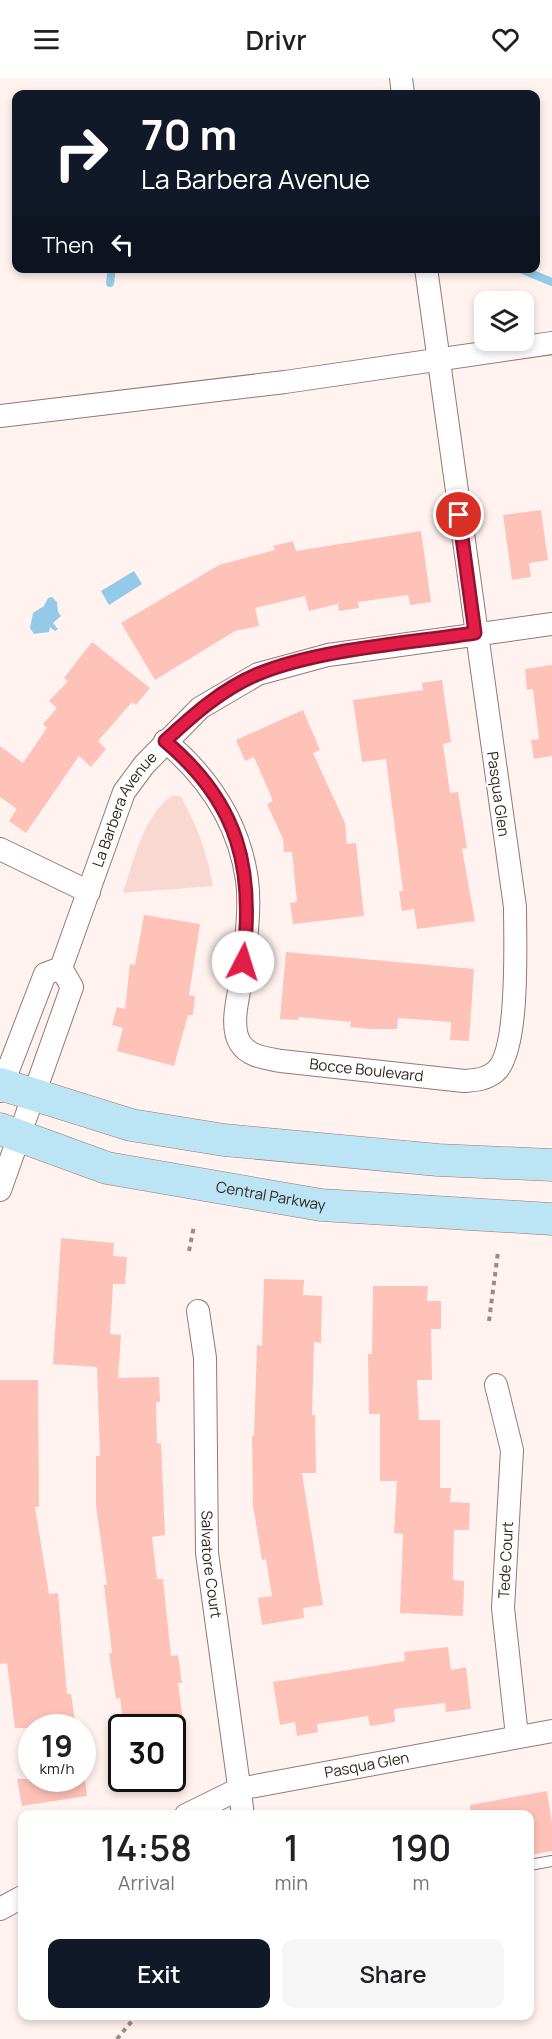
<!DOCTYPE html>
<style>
body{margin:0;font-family:Manrope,sans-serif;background:#f6f6f6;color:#202124;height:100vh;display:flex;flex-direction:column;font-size:22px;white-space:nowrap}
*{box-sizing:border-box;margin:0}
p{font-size:20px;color:#757577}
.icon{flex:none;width:33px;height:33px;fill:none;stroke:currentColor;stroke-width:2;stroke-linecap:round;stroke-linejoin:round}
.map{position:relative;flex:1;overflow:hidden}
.drawer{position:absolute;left:18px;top:1732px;width:516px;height:210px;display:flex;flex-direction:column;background:#fff;border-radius:12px;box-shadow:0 3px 9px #0003}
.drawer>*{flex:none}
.guide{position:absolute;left:12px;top:12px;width:528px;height:183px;border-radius:12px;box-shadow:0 3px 9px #0003;background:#111827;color:#fff;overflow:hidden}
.buttons{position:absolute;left:474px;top:213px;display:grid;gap:12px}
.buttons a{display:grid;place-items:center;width:60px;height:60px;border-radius:12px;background:#fff;box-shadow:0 3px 9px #0003;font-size:30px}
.speed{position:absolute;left:18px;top:1636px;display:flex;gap:12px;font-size:30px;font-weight:700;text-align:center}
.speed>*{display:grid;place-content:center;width:78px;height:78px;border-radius:50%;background:#fff;box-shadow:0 3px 9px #0003;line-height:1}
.speed small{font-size:15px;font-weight:400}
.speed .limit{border:3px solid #111;border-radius:9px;background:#fff;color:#111}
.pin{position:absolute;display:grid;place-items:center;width:51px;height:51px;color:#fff;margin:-26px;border:3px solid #fff;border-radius:50%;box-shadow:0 2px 6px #0007}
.me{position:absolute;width:66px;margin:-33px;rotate:5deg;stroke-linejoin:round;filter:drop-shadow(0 0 4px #0008)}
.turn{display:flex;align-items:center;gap:21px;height:126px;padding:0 30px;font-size:27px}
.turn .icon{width:78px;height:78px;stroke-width:2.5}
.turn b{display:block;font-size:42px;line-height:51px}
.then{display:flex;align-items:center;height:57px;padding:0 30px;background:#0003;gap:12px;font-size:22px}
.eta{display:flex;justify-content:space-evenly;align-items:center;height:102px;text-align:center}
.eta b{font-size:36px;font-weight:600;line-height:42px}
.cta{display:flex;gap:12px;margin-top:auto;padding:12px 30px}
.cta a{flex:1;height:69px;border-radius:12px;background:#111827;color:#fff;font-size:24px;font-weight:600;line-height:69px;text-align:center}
.cta a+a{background:#f6f6f6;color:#202124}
header{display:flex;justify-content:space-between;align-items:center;height:78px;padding:0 30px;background:#fff;font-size:27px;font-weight:600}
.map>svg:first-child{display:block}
.green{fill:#fad8d2}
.water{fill:#93cae8}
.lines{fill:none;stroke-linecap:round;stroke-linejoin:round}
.stream{stroke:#93cae8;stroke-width:8}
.building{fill:#fec2b8}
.service-casing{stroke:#967873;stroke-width:12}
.minor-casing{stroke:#967873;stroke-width:24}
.secondary-casing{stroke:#967873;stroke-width:33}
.path{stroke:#988b88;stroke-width:4;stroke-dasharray:4.5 4.5;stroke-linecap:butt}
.service{stroke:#fff;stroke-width:10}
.minor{stroke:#fff;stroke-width:22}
.secondary{stroke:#bbe4f4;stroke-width:32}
.route-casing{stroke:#92132f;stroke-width:15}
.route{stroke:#e11d48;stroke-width:10}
.labels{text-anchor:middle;stroke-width:4.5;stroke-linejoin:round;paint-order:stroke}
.street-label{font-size:15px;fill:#312522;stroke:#fff}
</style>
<header><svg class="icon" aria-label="menu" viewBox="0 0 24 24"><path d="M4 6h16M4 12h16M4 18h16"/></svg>Drivr<svg class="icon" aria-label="heart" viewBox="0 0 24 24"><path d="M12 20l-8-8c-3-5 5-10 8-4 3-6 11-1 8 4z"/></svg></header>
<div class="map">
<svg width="552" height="1961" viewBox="0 0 552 1961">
<rect width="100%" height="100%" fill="#fff2ef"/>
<path class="green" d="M173 717 181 719C198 749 207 775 213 808L123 815C134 783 143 737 173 717Z"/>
<g class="water">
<polygon points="134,493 142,506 109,527 101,513"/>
<polygon points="52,519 57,524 58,534 61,538 53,545 58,551 55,553 50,549 49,554 34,556 30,550 33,535 44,528 48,520"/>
</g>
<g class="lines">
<g class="stream">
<polyline points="518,190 552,204"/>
<polyline points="110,205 112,190"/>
</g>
</g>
<g class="building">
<polygon points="541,432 548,482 529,485 531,499 512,502 503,437"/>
<polygon points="421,453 431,524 410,527 408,517 358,524 359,530 339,533 338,526 309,533 305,518 255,530 259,548 235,553 155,602 121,545 219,487 275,472 273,468 293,463 296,473"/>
<polygon points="92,564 150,610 136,627 132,624 98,663 106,671 91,689 79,678 26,755 9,743 17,731 0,719 0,668 23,685 47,650 43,646 57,630 49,623 68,603 64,600"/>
<polygon points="552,587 552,678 534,681 531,662 539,661 533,611 527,612 525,591"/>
<polygon points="442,602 451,664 443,666 450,715 458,714 467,770 462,771 475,843 417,851 414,831 402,833 399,813 403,813 386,681 362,684 353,622 423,612 422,605"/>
<polygon points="303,632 320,672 313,675 345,745 347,766 356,765 364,838 293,846 290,825 297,824 292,774 284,774 283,761 267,726 273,723 254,679 245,683 236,662"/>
<polygon points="144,837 200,846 189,917 195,918 193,937 188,937 174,988 117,973 123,950 112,947 117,929 125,931 130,886 135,887"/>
<polygon points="286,874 474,891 469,963 450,962 451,944 398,940 397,951 370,951 350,949 351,944 299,939 298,942 280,941"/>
<polygon points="61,1160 114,1165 113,1178 127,1179 125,1206 113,1206 110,1256 121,1257 118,1300 159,1299 160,1324 156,1324 157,1365 161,1365 165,1457 152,1459 157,1501 163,1501 171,1578 178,1577 182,1605 178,1605 184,1650 124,1650 120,1620 116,1621 109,1575 112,1575 104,1507 107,1507 96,1427 96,1378 100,1378 97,1289 53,1286"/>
<polygon points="264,1201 304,1202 303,1217 322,1218 321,1265 314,1264 312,1337 315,1337 316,1395 302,1395 323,1527 303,1530 304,1540 262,1547 258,1520 272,1518 266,1481 262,1482 253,1427 252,1358 254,1358 257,1267 262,1268"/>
<polygon points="373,1208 428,1208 427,1223 441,1223 441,1251 431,1251 432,1302 417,1302 419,1342 440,1342 440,1410 451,1410 450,1424 470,1425 469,1452 454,1452 453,1502 464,1503 463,1538 400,1535 403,1456 394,1455 397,1403 380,1403 380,1336 369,1336 368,1276 372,1276"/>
<polygon points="0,1302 38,1302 39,1429 35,1429 49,1516 58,1515 67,1616 71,1616 76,1650 15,1650 7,1585 0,1586"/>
<polygon points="448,1569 451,1592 466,1589 471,1631 446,1634 445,1625 394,1631 395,1644 370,1648 368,1638 317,1646 318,1654 297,1658 295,1644 280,1647 273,1604 405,1583 404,1574"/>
<polygon points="17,1701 85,1701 87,1718 22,1728"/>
<polygon points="547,1713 552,1745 552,1773 530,1777 530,1737 471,1737 470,1727"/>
</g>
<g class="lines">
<g class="service-casing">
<polyline id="service" points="530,1787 552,1783"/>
</g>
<g class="minor-casing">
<g id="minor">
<polyline points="401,0 403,16"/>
<polyline points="0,338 285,304 552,265"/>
<path id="s1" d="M165 663C208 699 239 745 247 802 251 833 245 870 241 902 238 921 230 948 240 965 249 979 266 980 281 983L464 1003C475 1002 485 1002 495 994 520 974 515 863 515 829L426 190"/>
<polyline points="0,771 89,814"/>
<path id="s2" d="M0 1013 45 896 61 890 124 714 144 687 200 630 258 596 328 577 552 546"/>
<polyline points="0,1112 72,909 61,890"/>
<path id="s3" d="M198 1233 205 1280 207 1475 243 1737"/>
<polyline points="496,1307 512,1372 503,1530 517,1658"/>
<path id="s4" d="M186 1737 239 1711 552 1653"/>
<polyline points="0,1831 22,1819"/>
</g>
</g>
<g class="secondary-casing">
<g id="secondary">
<polyline points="0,1006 131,1047 224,1062 438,1082 552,1087"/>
<path id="s5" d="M0 1051 107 1090 321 1127 552 1141"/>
</g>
</g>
<g class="path">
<polyline points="189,1173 194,1148"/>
<polyline points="489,1243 498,1174"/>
<polyline points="117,1961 136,1938"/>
</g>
<use href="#service" class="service"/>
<use href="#minor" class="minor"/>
<use href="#secondary" class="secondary"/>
</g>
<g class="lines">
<g class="route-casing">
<path id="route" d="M243 884C255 791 239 725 165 663 193 637 222 611 258 596 319 571 409 565 475 555L459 437"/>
</g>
<use href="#route" class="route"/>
</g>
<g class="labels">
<g class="street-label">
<text transform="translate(498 716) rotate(82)" y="5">Pasqua Glen</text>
<text dy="5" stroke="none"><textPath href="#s2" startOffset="314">La Barbera Avenue</textPath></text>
<text dy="5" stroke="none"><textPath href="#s1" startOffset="462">Bocce Boulevard</textPath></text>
<text dy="5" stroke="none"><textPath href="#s5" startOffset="280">Central Parkway</textPath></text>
<text transform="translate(506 1482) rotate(-87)" y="5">Tede Court</text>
<text dy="5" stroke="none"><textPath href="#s3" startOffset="254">Salvatore Court</textPath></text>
<text dy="5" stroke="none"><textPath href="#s4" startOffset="189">Pasqua Glen</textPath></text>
</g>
</g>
</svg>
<div class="buttons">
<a><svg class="icon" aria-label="layers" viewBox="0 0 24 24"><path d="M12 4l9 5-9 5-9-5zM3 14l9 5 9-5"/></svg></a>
</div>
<div class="speed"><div>19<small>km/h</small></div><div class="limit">30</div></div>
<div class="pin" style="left:459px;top:437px;background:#d93025"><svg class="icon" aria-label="arrive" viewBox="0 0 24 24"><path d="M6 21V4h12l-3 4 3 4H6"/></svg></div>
<svg class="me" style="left:243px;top:884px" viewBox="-20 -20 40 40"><circle r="19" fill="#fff"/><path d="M0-13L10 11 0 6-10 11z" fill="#e11d48"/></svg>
<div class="guide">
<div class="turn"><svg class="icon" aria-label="right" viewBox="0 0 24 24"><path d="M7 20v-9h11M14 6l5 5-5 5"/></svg><div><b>70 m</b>La Barbera Avenue</div></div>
<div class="then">Then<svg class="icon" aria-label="left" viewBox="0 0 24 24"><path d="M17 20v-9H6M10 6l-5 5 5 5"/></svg></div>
</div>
<section class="drawer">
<div class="eta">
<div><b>14:58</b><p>Arrival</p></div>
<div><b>1</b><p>min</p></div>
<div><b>190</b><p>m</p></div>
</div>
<div class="cta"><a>Exit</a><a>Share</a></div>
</section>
</div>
